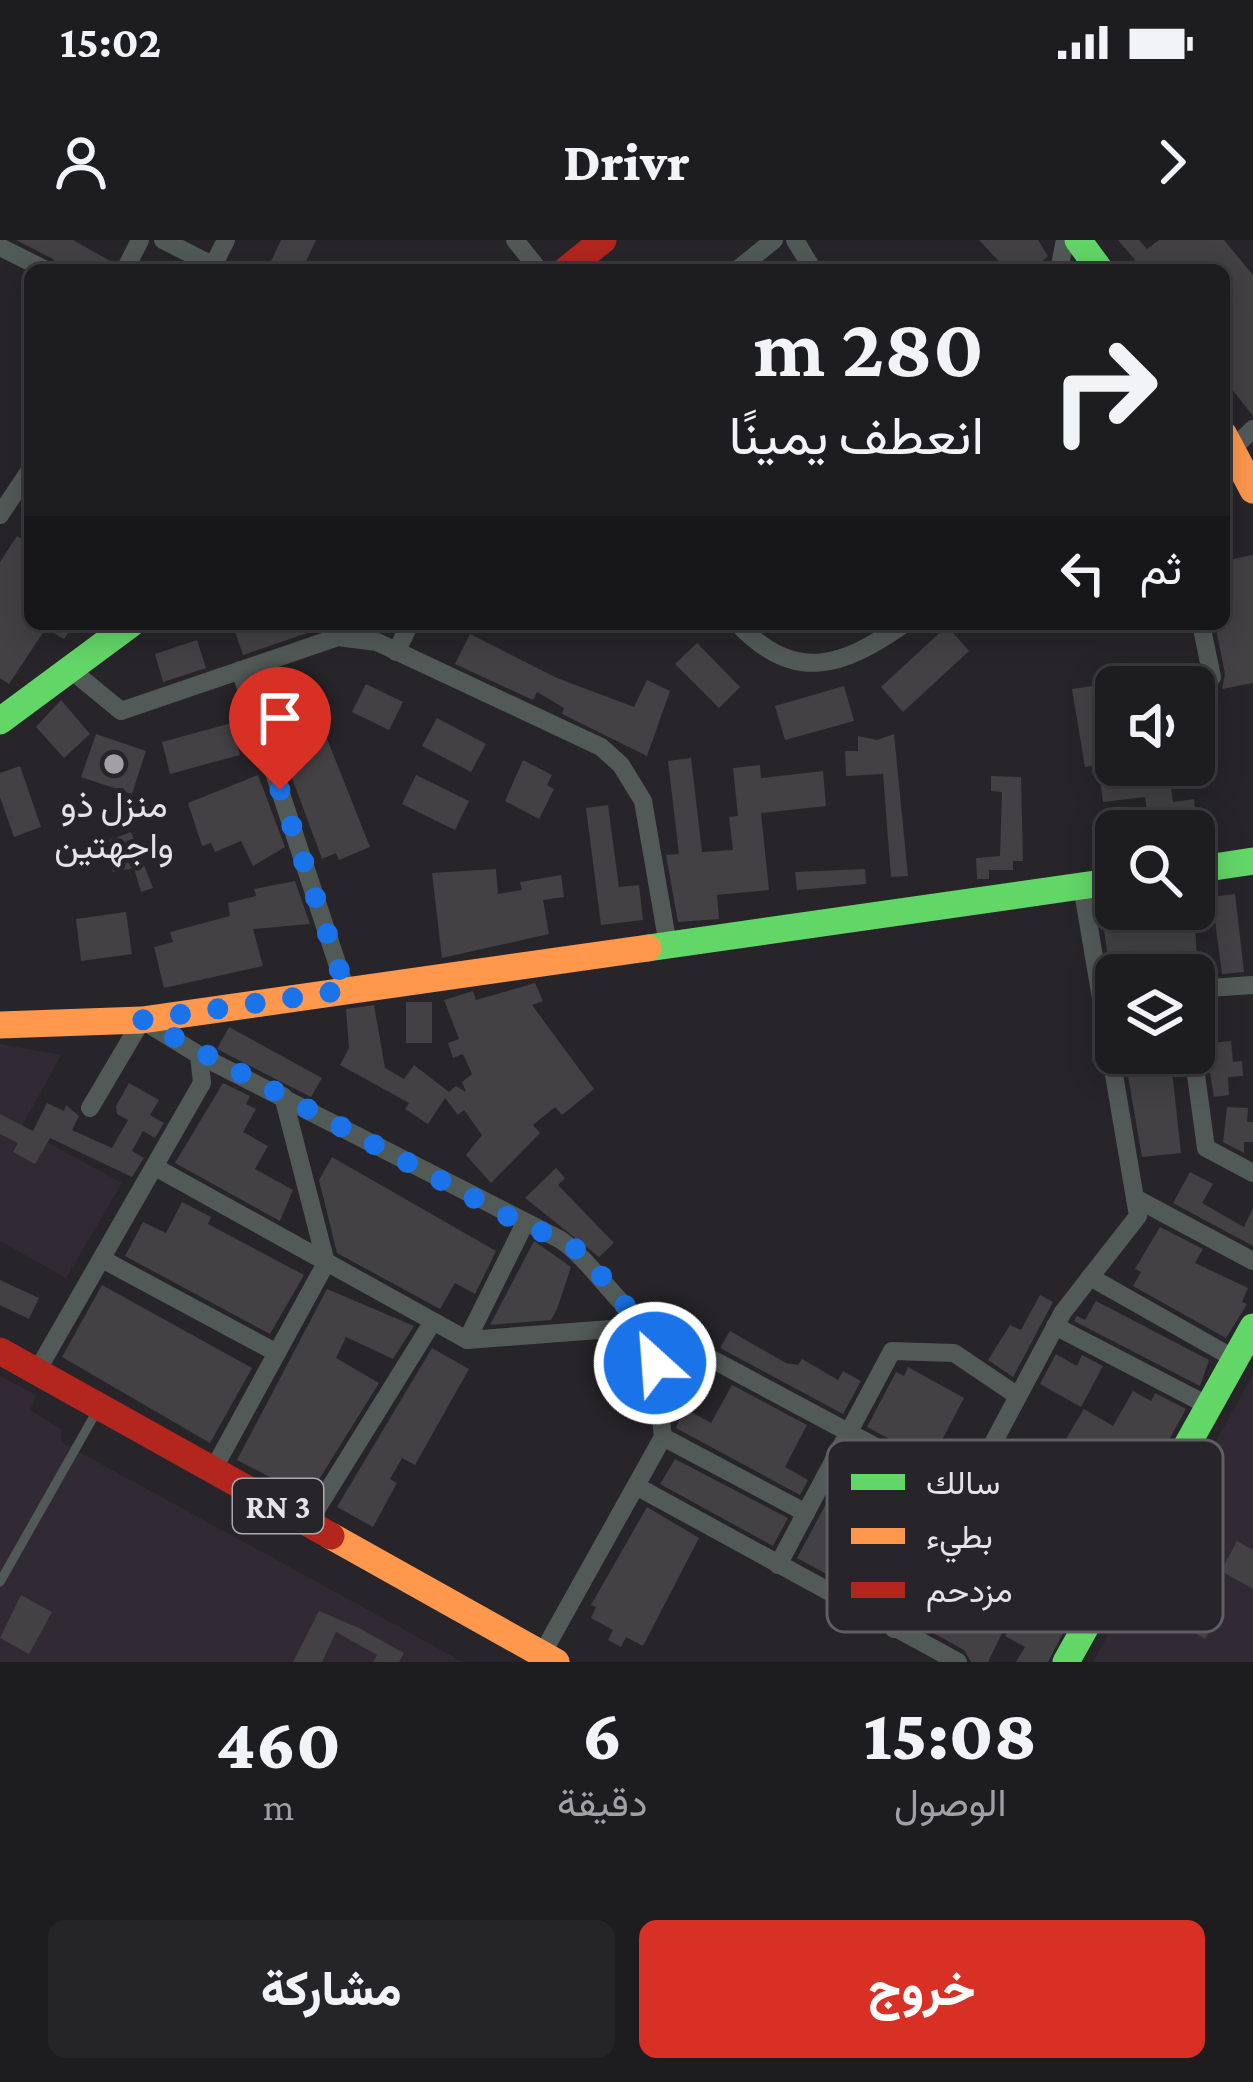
<!DOCTYPE html>
<html lang="ar">
<meta charset="utf-8">
<style>
body{margin:0;font-family:"Crimson Pro",Vazirmatn,serif;background:#252528;color:#f1f3f6;direction:rtl;height:100vh;display:flex;flex-direction:column;font-size:45px;white-space:nowrap}
*{box-sizing:border-box;margin:0}
p{font-size:39px;color:#a0a1a4}
.icon{flex:none;width:66px;height:66px;fill:none;stroke:currentColor;stroke-width:2;stroke-linecap:round;stroke-linejoin:round}
.map{position:relative;height:1422px;overflow:hidden;direction:ltr}
.side{display:flex;flex-direction:column;background:#1d1c1f;flex:1}
.side>*{flex:none}
.banner{position:absolute;left:24px;top:24px;width:1206px;height:366px;border-radius:18px;box-shadow:0 6px 30px #0003,0 0 0 3px #3b3a3d;direction:rtl;background:#1d1c1f;color:#f1f3f6;overflow:hidden}
.buttons{position:absolute;left:1095px;top:426px;display:grid;gap:24px}
.buttons a{display:grid;place-items:center;width:120px;height:120px;border-radius:18px;background:#1d1c1f;box-shadow:0 6px 30px #0003,0 0 0 3px #3b3a3d;font-size:60px}
.pin{position:absolute;display:grid;place-items:center;width:102px;height:102px;color:#fff;margin:-123px -51px;border-radius:50% 50% 50% 0;rotate:-45deg;box-shadow:0 0 12px #0007}
.pin .icon{rotate:45deg}
.me{position:absolute;width:132px;margin:-66px;rotate:334deg;stroke-linejoin:round;filter:drop-shadow(0 0 9px #0008)}
.turn{display:flex;align-items:center;gap:42px;height:252px;padding:0 48px;font-size:54px}
.turn .icon{width:156px;height:156px;stroke-width:2.5}
.turn b{display:block;font-size:84px;line-height:102px}
.then{display:flex;align-items:center;height:114px;padding:0 48px;background:#0003;gap:24px;font-size:45px}
.eta{display:flex;justify-content:space-evenly;align-items:center;height:204px;text-align:center}
.eta b{font-size:72px;font-weight:800;line-height:84px}
.primary-button{display:flex;gap:24px;margin-top:auto;padding:24px 48px}
.primary-button a{flex:1;height:138px;border-radius:18px;background:#d93025;color:#fff;font-size:48px;font-weight:800;line-height:138px;text-align:center}
.primary-button a+a{background:#252528;color:#f1f3f6}
.status{display:flex;justify-content:space-between;align-items:center;height:84px;padding:0 60px;background:#1d1c1f;direction:ltr}
.status svg{height:33px;fill:currentColor}
header{display:flex;justify-content:space-between;align-items:center;height:156px;padding:0 48px;background:#1d1c1f;font-size:54px;font-weight:800}
.map>svg:first-child{display:block}
.built{fill:#312a35}
.building{fill:#434144}
.lines{fill:none;stroke-linecap:round;stroke-linejoin:round}
.lane{stroke:#525a58;stroke-width:9}
.street{stroke:#525a58;stroke-width:18}
.fast{stroke:#63d668;stroke-width:27}
.slow{stroke:#ff974d;stroke-width:27}
.jam{stroke:#b3261e;stroke-width:27}
.route{stroke:#1a73e8;stroke-width:21;stroke-dasharray:0 37.8}
.poi-dot{fill:#a3a0a4;stroke:#27242a;stroke-width:4.5}
.labels{text-anchor:middle;stroke-width:10;stroke-linejoin:round;paint-order:stroke}
.shield{fill:#27242a;stroke:#adaaae;stroke-width:3}
.shield-label{font-size:33px;font-weight:bold;fill:#e6e3e7}
.poi-label{font-size:36px;fill:#e6e3e7;stroke:#27242a}
.key{fill:#27242a;stroke:#605d63;stroke-width:3}
.key-label{font-size:33px;fill:#e6e3e7}
</style>
<div class="status"><b>15:02</b><svg viewBox="0 0 49 12"><path d="M0 12V9h3v3zM5 12V6h3v6zM10 12V3h3v9zM15 12V0h3v12zM26 1h20v11H26zM47 4h2v5h-2z"/></svg></div>
<header><svg class="icon" aria-label="forward" viewBox="0 0 24 24"><path d="M9 5l7 7-7 7"/></svg>Drivr<svg class="icon" aria-label="person" viewBox="0 0 24 24"><circle cx="12" cy="8" r="4"/><path d="M4 21q1-7 8-7t8 7"/></svg></header>
<div class="map">
<svg width="1253" height="1422" viewBox="0 0 1253 1422">
<rect width="100%" height="100%" fill="#272529"/>
<g class="built">
<polygon points="0,804 61,815 21,888 122,943 66,1038 0,1001"/>
<polygon points="1253,1134 1253,1422 1093,1422 1226,1184"/>
<polygon points="0,1136 36,1155 30,1170 61,1189 61,1202 463,1422 0,1422"/>
</g>
<g class="building">
<polygon points="16,0 73,0 112,22 108,30 59,30 53,19"/>
<polygon points="281,0 316,0 302,30 267,30"/>
<polygon points="979,0 1038,0 1048,16 1033,30 1007,30"/>
<polygon points="1118,0 1139,0 1147,9 1159,0 1224,0 1253,35 1253,176 1224,139 1224,30 1122,30 1135,20"/>
<polygon points="17,296 30,303 30,384 74,384 64,399 46,388 9,444 0,438 0,322"/>
<polygon points="1253,315 1253,443 1222,449 1225,434 1215,384 1224,384 1224,321"/>
<polygon points="240,384 328,384 328,386 243,415 233,386"/>
<polygon points="947,386 969,411 903,472 881,447"/>
<polygon points="470,394 557,438 634,467 647,440 670,451 647,516 562,474 564,468 537,452 533,460 455,424"/>
<polygon points="197,400 206,428 163,442 155,414"/>
<polygon points="697,403 740,447 719,468 675,424"/>
<polygon points="366,444 403,462 389,490 352,472"/>
<polygon points="1100,445 1116,525 1168,525 1173,562 1194,559 1198,591 1150,591 1145,557 1103,562 1098,525 1085,527 1072,449"/>
<polygon points="844,446 854,481 785,500 775,466"/>
<polygon points="308,451 370,607 339,620 336,613 322,619 267,470"/>
<polygon points="61,460 90,494 64,518 36,487"/>
<polygon points="437,478 486,504 471,532 422,506"/>
<polygon points="232,483 240,515 170,534 162,502"/>
<polygon points="96,494 146,511 132,554 81,537"/>
<polygon points="894,494 908,636 891,637 883,534 846,536 845,511 858,511 858,496 877,500"/>
<polygon points="691,518 702,612 733,610 729,577 738,576 733,528 760,525 761,538 823,531 826,566 761,573 769,650 717,655 719,679 678,682 666,615 679,614 668,521"/>
<polygon points="523,520 552,535 547,545 554,549 539,579 505,561"/>
<polygon points="20,526 41,587 14,597 0,557 0,533"/>
<polygon points="258,535 285,607 253,626 241,601 215,612 211,603 202,606 188,563"/>
<polygon points="416,535 469,561 455,590 402,564"/>
<polygon points="991,536 1021,537 1023,621 1013,621 1013,630 989,630 989,639 977,639 976,618 1000,616 1002,552 991,551"/>
<polygon points="608,565 619,647 639,645 643,680 601,685 586,568"/>
<polygon points="131,592 153,648 141,652 134,628 113,632 102,603"/>
<polygon points="496,629 498,654 522,650 520,642 561,635 564,657 543,660 549,694 442,718 432,633"/>
<polygon points="865,629 866,644 797,650 795,632"/>
<polygon points="295,641 310,684 253,689 263,726 164,748 154,707 173,702 170,692 230,676 228,663 256,656 254,649"/>
<polygon points="1235,654 1244,732 1222,734 1212,657"/>
<polygon points="1116,664 1124,673 1194,669 1198,735 1116,735 1115,761 1100,665"/>
<polygon points="126,672 132,714 81,721 76,679"/>
<polygon points="535,743 543,761 532,765 594,849 562,875 555,867 533,885 540,893 491,943 466,915 482,895 464,870 458,875 445,858 428,884 405,869 409,863 340,825 349,808 346,769 374,765 385,828 404,839 414,825 449,852 456,846 466,852 462,842 472,834 463,814 453,818 448,803 459,799 444,760 473,751 476,760"/>
<rect x="406" y="762" width="26" height="41"/>
<polygon points="229,787 322,838 311,857 217,809"/>
<polygon points="1231,801 1233,822 1242,821 1243,836 1228,837 1229,855 1214,857 1208,820 1214,819 1213,803"/>
<polygon points="1124,813 1170,813 1181,913 1142,917"/>
<polygon points="129,843 159,860 150,875 164,883 155,898 143,891 132,911 144,918 132,937 50,898 35,924 13,912 18,903 0,894 0,874 33,891 47,863 64,871 66,865 79,876 72,890 112,908 128,880 117,874 116,866"/>
<polygon points="223,843 250,856 246,864 256,869 243,892 268,906 255,929 293,950 280,981 175,923"/>
<polygon points="1227,867 1248,868 1247,882 1253,882 1253,902 1244,902 1244,913 1223,902"/>
<polygon points="332,917 496,1011 475,1054 455,1043 440,1069 337,1013 319,940"/>
<polygon points="556,928 565,938 558,945 614,1003 599,1017 525,958"/>
<polygon points="1190,932 1213,944 1202,963 1244,987 1253,968 1253,1006 1173,963"/>
<polygon points="182,962 211,977 208,984 304,1035 270,1094 125,1016 143,982 166,993"/>
<polygon points="1160,987 1203,1009 1195,1023 1248,1048 1242,1062 1247,1064 1226,1098 1133,1046 1141,1032 1135,1029"/>
<polygon points="534,1001 571,1027 557,1069 551,1080 490,1085"/>
<polygon points="0,1040 39,1058 29,1079 0,1065"/>
<polygon points="102,1045 252,1128 210,1203 62,1117"/>
<polygon points="327,1049 414,1086 393,1119 346,1097 336,1118 379,1143 308,1257 237,1220"/>
<polygon points="1040,1055 1053,1062 1013,1137 988,1120 1010,1085 1021,1090"/>
<polygon points="1096,1061 1209,1120 1200,1146 1074,1081 1077,1076 1085,1080"/>
<polygon points="730,1091 786,1123 798,1125 802,1119 838,1140 843,1131 861,1141 843,1174 720,1108"/>
<polygon points="432,1108 469,1129 415,1225 402,1218 390,1239 397,1243 373,1287 337,1267"/>
<polygon points="1056,1114 1077,1126 1082,1115 1103,1126 1081,1167 1040,1144"/>
<polygon points="908,1127 964,1158 942,1200 961,1210 950,1231 867,1187 896,1132 904,1136"/>
<polygon points="732,1145 807,1185 785,1227 808,1240 800,1255 676,1188 684,1168 711,1183"/>
<polygon points="1133,1151 1151,1161 1155,1153 1186,1169 1159,1218 1151,1213 1127,1252 1112,1282 1121,1287 1105,1315 991,1253 1000,1237 1010,1242 1021,1219 1046,1232 1084,1169 1113,1186"/>
<polygon points="854,1211 938,1255 934,1263 943,1268 894,1359 867,1345 863,1354 797,1318 826,1264 859,1280 846,1307 879,1322 892,1297 902,1302 911,1285 837,1244"/>
<polygon points="675,1219 788,1278 773,1306 660,1244"/>
<polygon points="647,1267 699,1298 643,1406 626,1397 621,1407 608,1400 613,1390 591,1378 596,1367 591,1365"/>
<polygon points="965,1285 1022,1308 1087,1347 1048,1422 1016,1422 1025,1407 1005,1396 1024,1363 1008,1354 1013,1346 946,1320"/>
<polygon points="1237,1301 1253,1310 1253,1349 1221,1331"/>
<polygon points="1175,1341 1223,1368 1205,1399 1158,1371"/>
<polygon points="934,1342 972,1363 967,1371 1004,1389 988,1422 971,1422 964,1410 917,1384"/>
<polygon points="21,1355 52,1372 29,1414 0,1398"/>
<polygon points="319,1371 359,1388 404,1413 399,1422 373,1422 377,1415 336,1392 322,1422 293,1422"/>
</g>
<g class="lines">
<polyline class="lane" points="0,1342 98,1169"/>
<g class="street">
<polyline points="163,0 222,30"/>
<polyline points="515,0 539,30"/>
<polyline points="795,0 813,30"/>
<polyline points="0,7 46,30"/>
<polyline points="125,30 140,0"/>
<polyline points="211,30 226,0"/>
<polyline points="737,30 774,0"/>
<polyline points="1059,30 1065,0"/>
<polyline points="1233,208 1253,189"/>
<polyline points="0,275 30,230"/>
<path d="M738 384C795 444 842 427 904 384"/>
<polyline points="1201,384 1212,437"/>
<polyline points="396,412 410,384"/>
<polyline points="70,429 121,471 338,397 377,402 601,507 621,525 643,561 668,705"/>
<polyline points="240,430 346,750"/>
<polyline points="1194,749 1253,745"/>
<polyline points="1193,813 1206,908 1253,933"/>
<path d="M199 815 561 1000C596 1025 613 1063 650 1086L1115 1335"/>
<polyline points="155,927 467,1100 650,1086 663,1197 542,1414"/>
<polyline points="1135,958 1253,1021"/>
<polyline points="102,1019 277,1113"/>
<polyline points="1090,1037 1235,1119"/>
<polyline points="1055,1086 1209,1166"/>
<polyline points="467,1100 524,985"/>
<polyline points="37,1131 202,843 199,815 142,780 90,868"/>
<polyline points="663,1197 806,1273"/>
<polyline points="213,1230 326,1023 283,856"/>
<polyline points="636,1246 958,1422"/>
<polyline points="308,1283 432,1083"/>
<polyline points="778,1325 892,1111 954,1113 1018,1156"/>
<polyline points="894,1389 1063,1072 1138,976 1082,646"/>
</g>
<g class="fast">
<polyline points="1078,0 1100,30"/>
<polyline points="0,481 131,384"/>
<polyline points="1194,630 1253,621"/>
<polyline points="648,708 1116,641"/>
<polyline points="1066,1422 1253,1087"/>
</g>
<g class="slow">
<polyline points="1224,195 1253,250"/>
<polyline points="0,785 142,780 648,708"/>
<polyline points="331,1296 556,1422"/>
</g>
<g class="jam">
<polyline points="566,30 603,0"/>
<polyline points="0,1111 331,1296"/>
</g>
</g>
<g class="lines">
<path class="route" d="M280 550 346 750 142 780 524 985C547 994 575 1003 591 1023 612 1048 622 1068 650 1086L655 1123"/>
</g>
<circle class="poi-dot" cx="114" cy="524" r="12"/>
<g class="labels">
<rect class="shield" x="233" y="1239" width="90" height="54" rx="9"/>
<g class="shield-label">
<text x="278" y="1278">RN 3</text>
</g>
<g class="poi-label">
<text x="114" y="577">منزل ذو<tspan x="114" dy="41">واجهتين</tspan></text>
</g>
</g>
<rect x="827" y="1200" width="396" height="192" rx="18" class="key"/>
<rect x="851" y="1234" width="54" height="16" fill="#63d668"/>
<rect x="851" y="1288" width="54" height="16" fill="#ff974d"/>
<rect x="851" y="1342" width="54" height="16" fill="#b3261e"/>
<g class="key-label">
<text x="926" y="1254">سالك</text>
<text x="926" y="1308">بطيء</text>
<text x="926" y="1362">مزدحم</text>
</g>
</svg>
<div class="buttons">
<a><svg class="icon" aria-label="sound" viewBox="0 0 24 24"><path d="M4 9h4l5-4v14l-5-4H4zM17 9q2 3 0 6"/></svg></a>
<a><svg class="icon" aria-label="search" viewBox="0 0 24 24"><circle cx="10" cy="10" r="6"/><path d="M15 15l6 6"/></svg></a>
<a><svg class="icon" aria-label="layers" viewBox="0 0 24 24"><path d="M12 4l9 5-9 5-9-5zM3 14l9 5 9-5"/></svg></a>
</div>
<div class="pin" style="left:280px;top:550px;background:#d93025"><svg class="icon" aria-label="arrive" viewBox="0 0 24 24"><path d="M6 21V4h12l-3 4 3 4H6"/></svg></div>
<svg class="me" style="left:655px;top:1123px" viewBox="-20 -20 40 40"><circle r="17" fill="#1a73e8" stroke="#fff" stroke-width="3"/><path d="M0-11L8 9 0 5-8 9z" fill="#fff"/></svg>
<div class="banner">
<div class="turn"><svg class="icon" aria-label="right" viewBox="0 0 24 24"><path d="M7 20v-9h11M14 6l5 5-5 5"/></svg><div><b>280 m</b>انعطف يمينًا</div></div>
<div class="then">ثم<svg class="icon" aria-label="left" viewBox="0 0 24 24"><path d="M17 20v-9H6M10 6l-5 5 5 5"/></svg></div>
</div>
</div>
<section class="side">
<div class="eta">
<div><b>15:08</b><p>الوصول</p></div>
<div><b>6</b><p>دقيقة</p></div>
<div><b>460</b><p>m</p></div>
</div>
<div class="primary-button"><a>خروج</a><a>مشاركة</a></div>
</section>
